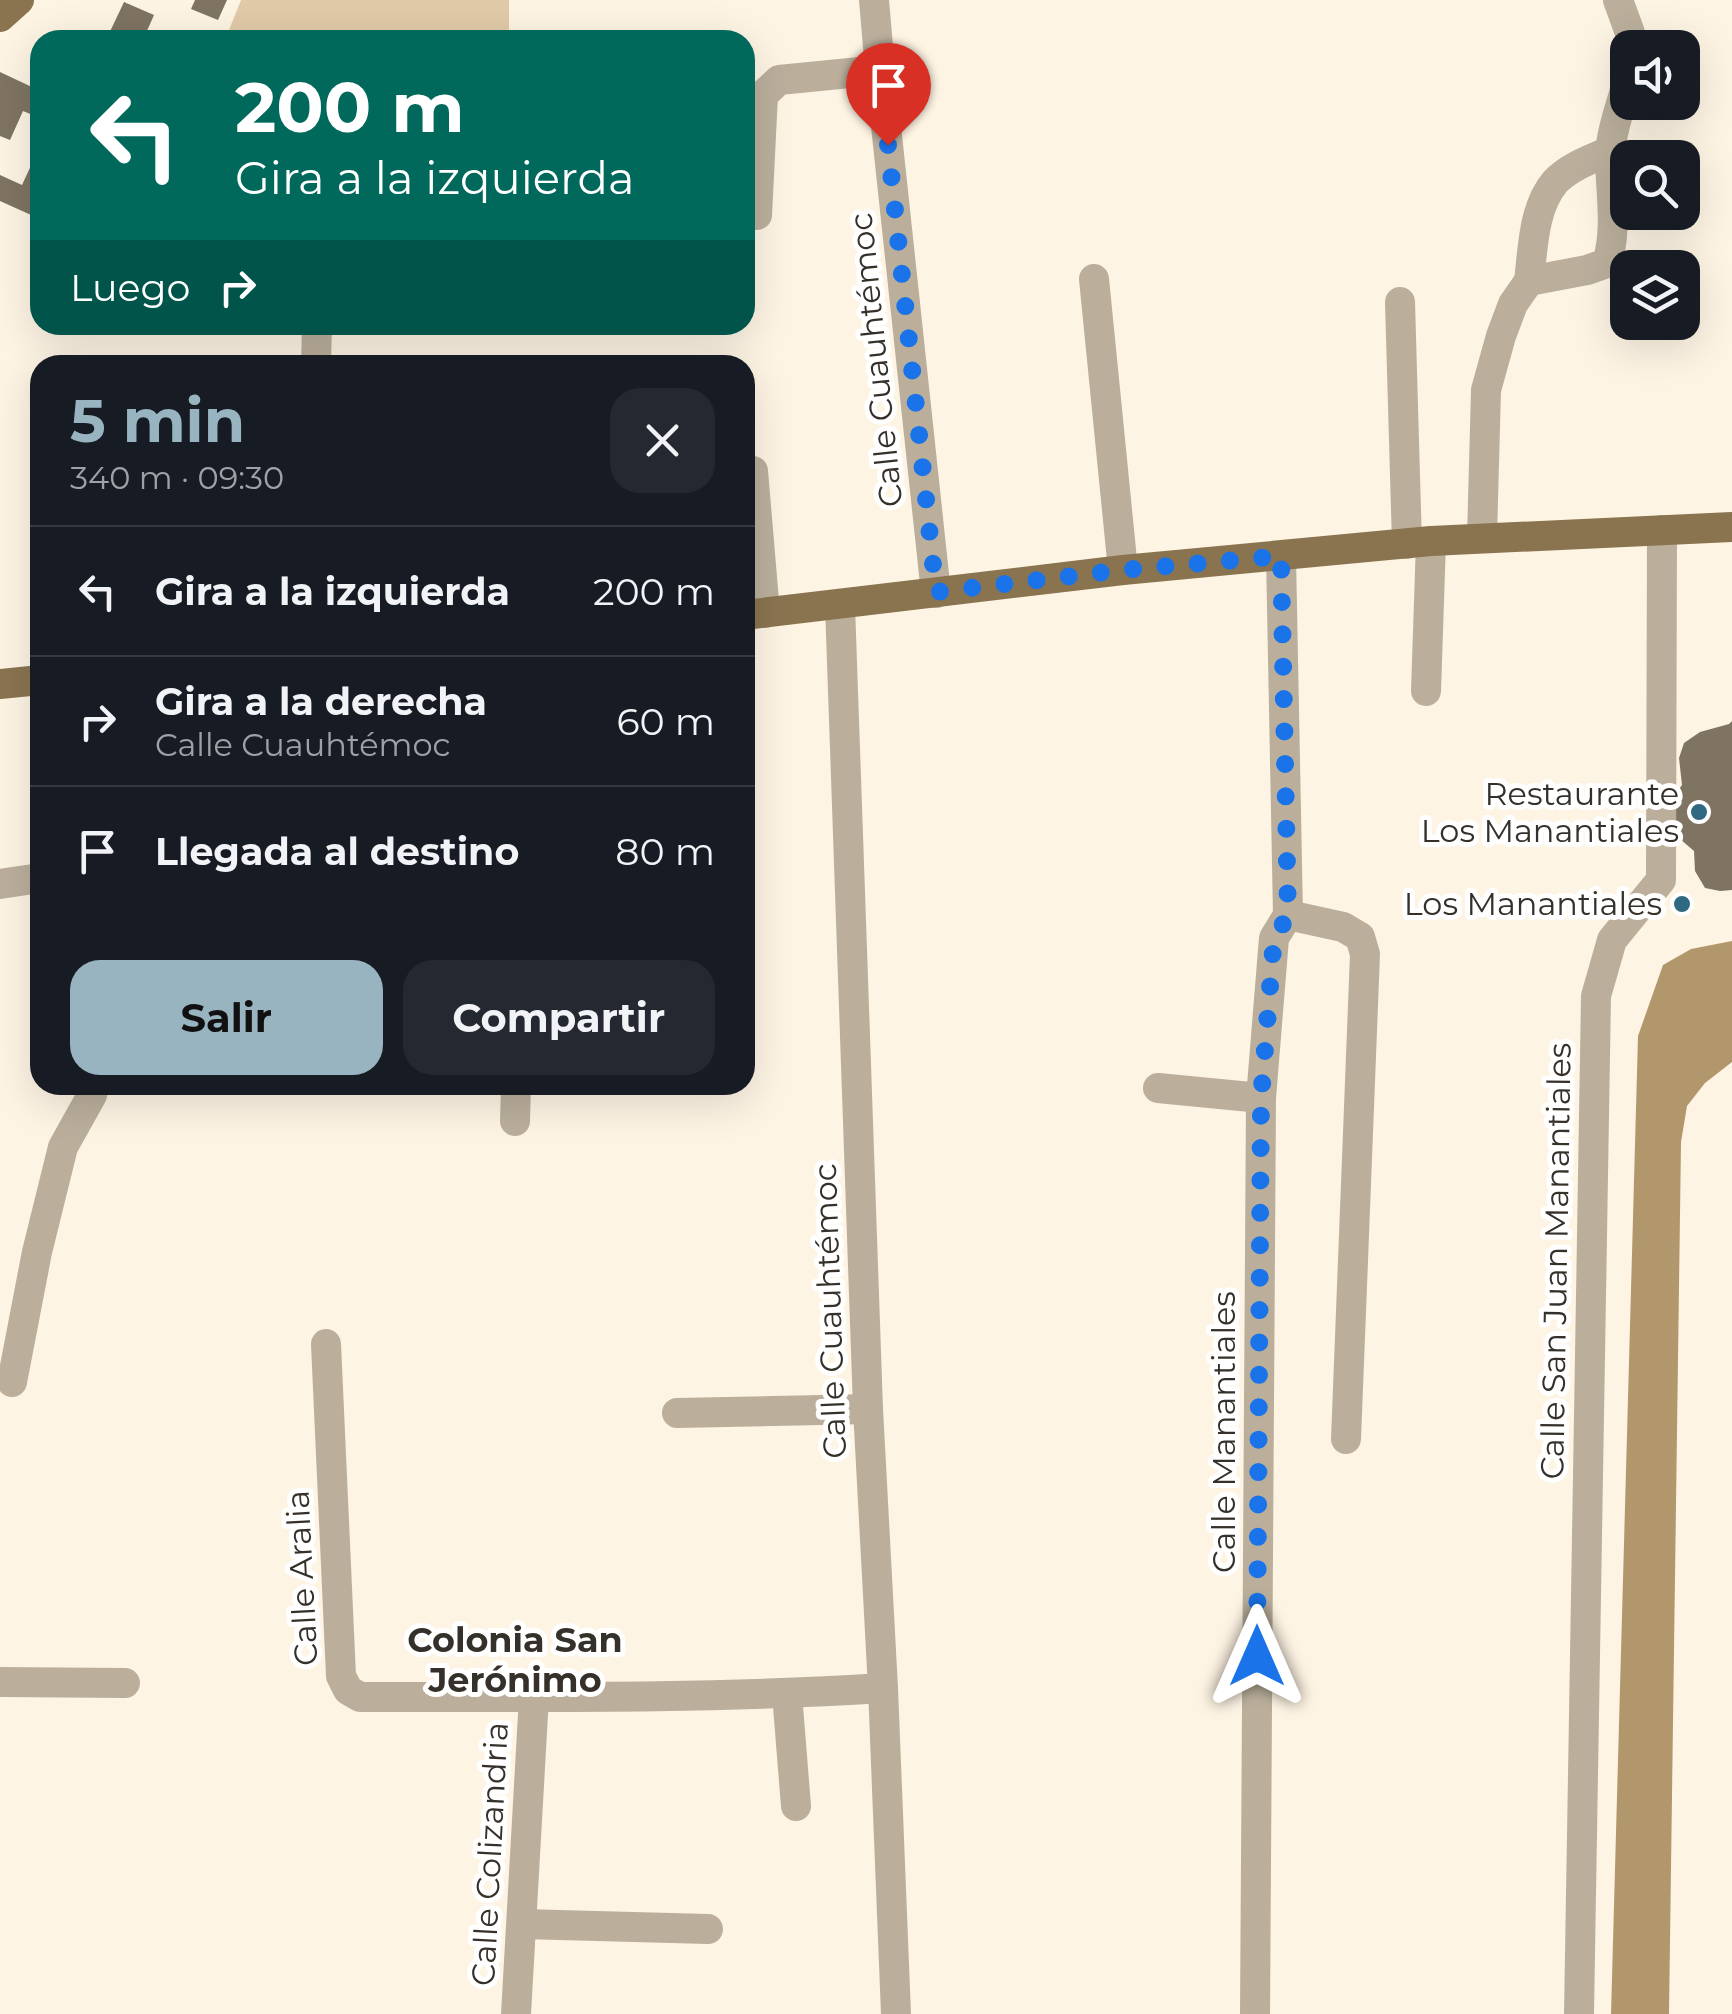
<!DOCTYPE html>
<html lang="es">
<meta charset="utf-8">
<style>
body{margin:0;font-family:Montserrat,sans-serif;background:#242831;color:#f1f3f6;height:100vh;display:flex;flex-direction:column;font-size:38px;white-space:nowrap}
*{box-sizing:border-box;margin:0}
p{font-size:32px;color:#9ea1a6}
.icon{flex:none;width:55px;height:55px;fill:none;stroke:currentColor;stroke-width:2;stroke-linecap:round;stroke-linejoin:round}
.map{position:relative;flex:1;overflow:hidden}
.sheet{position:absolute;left:30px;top:355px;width:725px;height:740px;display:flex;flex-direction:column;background:#171b24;border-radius:30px;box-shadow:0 10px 40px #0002}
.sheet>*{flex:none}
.guide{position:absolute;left:30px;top:30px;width:725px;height:305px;border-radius:30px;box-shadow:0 10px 40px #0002;background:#00695c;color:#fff;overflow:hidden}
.fabs{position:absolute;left:1610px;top:30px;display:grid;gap:20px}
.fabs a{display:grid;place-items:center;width:90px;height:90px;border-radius:20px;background:#171b24;box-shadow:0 10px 40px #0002;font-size:50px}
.pin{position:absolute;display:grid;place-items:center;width:85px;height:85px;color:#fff;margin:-102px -42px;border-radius:50% 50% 50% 0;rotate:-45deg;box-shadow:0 0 10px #0007}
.pin .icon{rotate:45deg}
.me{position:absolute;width:110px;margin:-55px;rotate:0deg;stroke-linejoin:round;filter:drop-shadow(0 0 8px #0008)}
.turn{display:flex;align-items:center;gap:35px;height:210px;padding:0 40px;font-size:45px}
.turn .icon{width:130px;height:130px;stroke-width:2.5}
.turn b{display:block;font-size:70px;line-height:85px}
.then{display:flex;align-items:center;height:95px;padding:0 40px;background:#0003;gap:20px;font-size:38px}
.round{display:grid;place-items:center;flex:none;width:105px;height:105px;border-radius:30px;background:#242831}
.summary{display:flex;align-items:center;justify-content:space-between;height:170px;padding:0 40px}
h1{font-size:60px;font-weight:700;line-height:75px;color:#99b4c1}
.button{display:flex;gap:20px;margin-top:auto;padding:20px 40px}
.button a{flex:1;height:115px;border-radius:30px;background:#99b4c1;color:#111;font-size:40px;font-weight:700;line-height:115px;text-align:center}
.button a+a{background:#242831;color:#f1f3f6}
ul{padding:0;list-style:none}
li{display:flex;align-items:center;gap:30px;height:130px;padding:0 40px;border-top:2px solid #363941}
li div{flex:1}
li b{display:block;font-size:38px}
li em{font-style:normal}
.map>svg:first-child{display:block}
.green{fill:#e1caa7}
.water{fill:#b3976c}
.building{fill:#7f7462}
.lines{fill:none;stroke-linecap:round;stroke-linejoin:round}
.minor{stroke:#bbaf9c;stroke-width:30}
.major{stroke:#8a7450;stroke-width:30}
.route{stroke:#1a73e8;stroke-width:18;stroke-dasharray:0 32.4}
.poi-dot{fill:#2e6881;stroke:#fff;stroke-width:4}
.labels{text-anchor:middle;stroke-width:10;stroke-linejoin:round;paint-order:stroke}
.street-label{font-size:32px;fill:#353029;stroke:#fff}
.poi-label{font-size:32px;fill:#353029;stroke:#fff;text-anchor:end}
.neighbourhood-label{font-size:35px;font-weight:bold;fill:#353029;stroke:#fff}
</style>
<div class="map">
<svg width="1732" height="2014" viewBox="0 0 1732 2014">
<rect width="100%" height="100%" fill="#fef4e4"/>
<polygon class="green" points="241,0 509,0 509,40 225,40"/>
<polygon class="water" points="1732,941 1732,1062 1705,1083 1687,1106 1681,1142 1669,2014 1611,2014 1638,1036 1663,965 1691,949"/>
<g class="building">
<polygon points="195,0 227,0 218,20 191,9"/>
<polygon points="124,2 154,15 143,40 106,40"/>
<polygon points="0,72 34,88 40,75 40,118 23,111 10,140 0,136"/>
<polygon points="40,146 40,219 0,201 0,175 22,185"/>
<polygon points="1732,721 1732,890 1720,891 1705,888 1695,871 1694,851 1673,833 1669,803 1682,785 1679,758 1684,743 1700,732 1729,724"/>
</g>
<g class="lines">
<g class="minor">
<polyline points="874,0 880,70 936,593"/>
<polyline points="1618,0 1630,33 1630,48"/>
<polyline points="757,215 763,95 779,80 880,70"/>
<polyline points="1094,279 1123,570"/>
<path d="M1529 281C1533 249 1533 208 1555 182 1569 167 1591 159 1610 151"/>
<polyline points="1400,302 1407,544"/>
<polyline points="316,365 317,325"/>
<polyline points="753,471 765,613"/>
<path d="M1482 538 1486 390 1501 336 1513 304 1529 281 1587 270 1607 263C1618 228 1610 191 1610 155 1611 130 1622 103 1628 79"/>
<polyline points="840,605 868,1409 883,1688 896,2014"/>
<polyline points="1426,691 1431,541"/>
<polyline points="0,884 40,878"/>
<polyline points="1288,915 1343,927 1360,937 1365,954 1346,1439"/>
<polyline points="1158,1088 1261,1098"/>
<polyline points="515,1121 516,1085"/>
<path d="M326 1344 341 1676 348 1690 360 1697C535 1697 709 1699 883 1688"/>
<polyline points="12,1382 37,1252 63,1147 92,1095 94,1085"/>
<polyline points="677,1413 868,1409"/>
<polyline points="0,1682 125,1683"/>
<polyline points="787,1694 796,1806"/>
<polyline points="522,1924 708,1929"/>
<polyline points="516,2014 534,1697"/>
<polyline points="1255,2014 1261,1098 1274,938 1288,915 1281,556"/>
<polyline points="1579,2014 1596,996 1612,940 1661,880 1662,530"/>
</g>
<g class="major">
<polyline points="0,17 19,0"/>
<polyline points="745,615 1123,570 1431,541 1732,527"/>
<polyline points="0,684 40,680"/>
</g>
</g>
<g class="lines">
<polyline class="route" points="888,145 936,592 1123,570 1281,556 1288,916 1274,938 1261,1098 1257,1656"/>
</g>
<g class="poi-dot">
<circle cx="1699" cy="812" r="10"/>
<circle cx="1682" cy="904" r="10"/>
</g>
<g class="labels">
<g class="street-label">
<text transform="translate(876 360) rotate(-96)" y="11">Calle Cuauhtémoc</text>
<text transform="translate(1556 1261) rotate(-89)" y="11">Calle San Juan Manantiales</text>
<text transform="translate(830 1311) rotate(-92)" y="11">Calle Cuauhtémoc</text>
<text transform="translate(1224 1432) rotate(-90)" y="11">Calle Manantiales</text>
<text transform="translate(302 1578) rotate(-93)" y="11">Calle Aralia</text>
<text transform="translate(490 1854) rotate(-87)" y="11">Calle Colizandria</text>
</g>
<g class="poi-label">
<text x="1679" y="805">Restaurante<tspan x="1679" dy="37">Los Manantiales</tspan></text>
<text x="1662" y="915">Los Manantiales</text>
</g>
<g class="neighbourhood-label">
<text x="515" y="1652">Colonia San<tspan x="515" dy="40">Jerónimo</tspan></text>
</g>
</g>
</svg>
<div class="fabs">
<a><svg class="icon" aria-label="sound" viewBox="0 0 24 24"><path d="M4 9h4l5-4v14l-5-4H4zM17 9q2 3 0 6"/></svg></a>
<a><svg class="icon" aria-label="search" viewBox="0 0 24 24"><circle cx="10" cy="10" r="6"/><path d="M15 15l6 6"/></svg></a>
<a><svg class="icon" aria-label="layers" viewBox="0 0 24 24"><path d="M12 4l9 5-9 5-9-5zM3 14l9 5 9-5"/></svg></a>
</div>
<div class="pin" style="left:888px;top:145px;background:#d93025"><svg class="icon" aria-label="arrive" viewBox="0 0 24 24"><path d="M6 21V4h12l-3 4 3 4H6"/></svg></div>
<svg class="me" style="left:1257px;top:1656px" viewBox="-20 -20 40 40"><path d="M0-17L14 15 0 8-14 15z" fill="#1a73e8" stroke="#fff" stroke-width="4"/></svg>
<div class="guide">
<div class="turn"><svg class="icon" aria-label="left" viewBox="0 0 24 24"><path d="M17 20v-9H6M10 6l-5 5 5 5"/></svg><div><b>200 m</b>Gira a la izquierda</div></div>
<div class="then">Luego<svg class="icon" aria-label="right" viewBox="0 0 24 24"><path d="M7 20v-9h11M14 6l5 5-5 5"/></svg></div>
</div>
<section class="sheet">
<div class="summary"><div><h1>5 min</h1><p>340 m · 09:30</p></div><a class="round"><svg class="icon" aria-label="close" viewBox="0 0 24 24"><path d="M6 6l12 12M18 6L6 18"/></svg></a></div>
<ul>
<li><svg class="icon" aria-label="left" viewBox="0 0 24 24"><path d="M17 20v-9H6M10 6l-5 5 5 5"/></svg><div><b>Gira a la izquierda</b></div><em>200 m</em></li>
<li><svg class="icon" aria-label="right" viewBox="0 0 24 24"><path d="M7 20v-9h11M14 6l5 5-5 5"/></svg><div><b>Gira a la derecha</b><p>Calle Cuauhtémoc</p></div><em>60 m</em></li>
<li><svg class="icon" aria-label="arrive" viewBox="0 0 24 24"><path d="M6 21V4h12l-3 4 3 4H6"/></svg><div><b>Llegada al destino</b></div><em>80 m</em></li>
</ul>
<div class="button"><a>Salir</a><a>Compartir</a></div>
</section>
</div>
